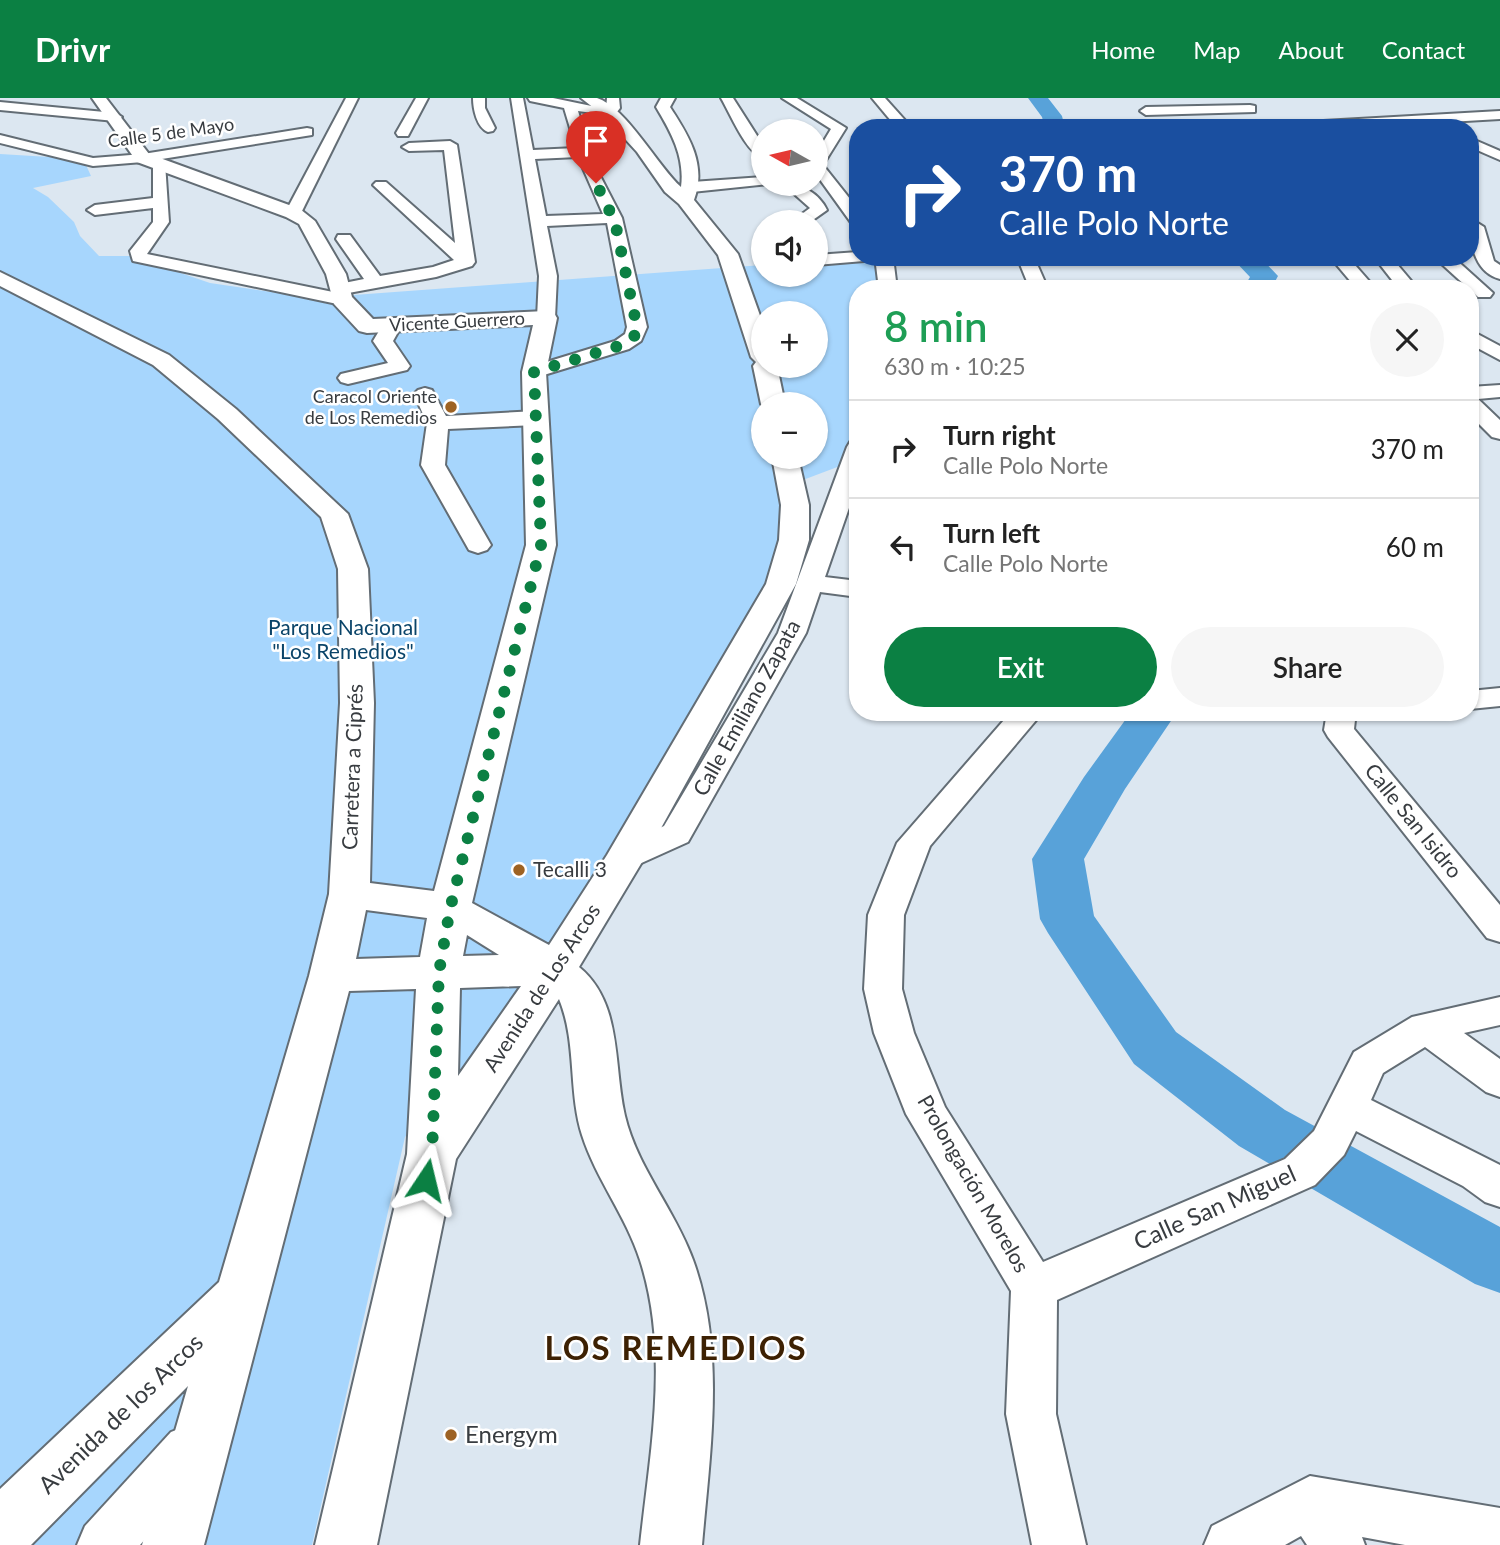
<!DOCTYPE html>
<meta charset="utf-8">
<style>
body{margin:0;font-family:Lato,sans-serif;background:#f6f6f6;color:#222;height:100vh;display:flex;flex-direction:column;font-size:26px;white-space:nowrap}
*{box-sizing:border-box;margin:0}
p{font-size:23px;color:#767676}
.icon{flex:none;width:38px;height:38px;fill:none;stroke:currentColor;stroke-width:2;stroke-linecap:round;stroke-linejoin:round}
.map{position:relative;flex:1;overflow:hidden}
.drawer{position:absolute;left:849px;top:182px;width:630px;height:441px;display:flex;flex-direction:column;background:#fff;border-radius:28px;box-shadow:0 2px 5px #0004}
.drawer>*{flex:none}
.hud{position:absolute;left:849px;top:21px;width:630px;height:147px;border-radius:28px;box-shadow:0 2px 5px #0004;background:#1a4fa0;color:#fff;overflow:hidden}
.needle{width:46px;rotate:278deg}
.fabs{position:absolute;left:751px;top:21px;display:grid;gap:14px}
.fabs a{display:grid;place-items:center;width:77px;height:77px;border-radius:50%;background:#fff;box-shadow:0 2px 5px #0004;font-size:35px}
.pin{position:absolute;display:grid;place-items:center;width:60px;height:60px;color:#fff;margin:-72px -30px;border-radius:50% 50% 50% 0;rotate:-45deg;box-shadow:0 0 7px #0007}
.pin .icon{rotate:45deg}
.me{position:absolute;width:77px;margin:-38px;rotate:10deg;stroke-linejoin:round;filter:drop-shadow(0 0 5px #0008)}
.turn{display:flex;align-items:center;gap:24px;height:147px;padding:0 35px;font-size:32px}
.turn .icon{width:91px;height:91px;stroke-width:2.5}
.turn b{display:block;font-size:49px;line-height:60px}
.round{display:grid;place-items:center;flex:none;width:74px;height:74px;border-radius:37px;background:#f6f6f6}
.headline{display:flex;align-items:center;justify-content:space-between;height:119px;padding:0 35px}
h1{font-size:42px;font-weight:600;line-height:52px;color:#1e9e55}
.cta{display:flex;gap:14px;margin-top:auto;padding:14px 35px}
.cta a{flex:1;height:80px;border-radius:42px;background:#0b8043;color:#fff;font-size:28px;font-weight:600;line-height:80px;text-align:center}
.cta a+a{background:#f6f6f6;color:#222}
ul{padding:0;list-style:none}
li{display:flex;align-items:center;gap:21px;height:98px;padding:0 35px;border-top:2px solid #e0e0e0}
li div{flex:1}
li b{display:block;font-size:26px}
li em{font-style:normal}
header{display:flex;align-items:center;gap:42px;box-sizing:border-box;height:98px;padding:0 35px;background:#0b8043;color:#fff}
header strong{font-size:33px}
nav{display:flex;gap:38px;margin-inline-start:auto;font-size:24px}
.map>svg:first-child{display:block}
.green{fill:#a7d6fd;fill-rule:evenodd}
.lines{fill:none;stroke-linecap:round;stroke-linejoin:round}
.river{fill:#58a2d9;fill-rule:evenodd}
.street-casing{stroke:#636d75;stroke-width:4}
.secondary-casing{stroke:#636d75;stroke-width:4}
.street{fill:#fff;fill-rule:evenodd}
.secondary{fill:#fff;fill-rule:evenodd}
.route{stroke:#0b8043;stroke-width:12;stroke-dasharray:0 21.6}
.poi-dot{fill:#9d6223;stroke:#fff;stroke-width:2.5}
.labels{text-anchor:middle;stroke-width:5;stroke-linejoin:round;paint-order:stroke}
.far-street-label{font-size:18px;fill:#383c40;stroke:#fff}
.far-poi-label{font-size:18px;fill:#383c40;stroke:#fff;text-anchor:end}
.park-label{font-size:21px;fill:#0a4469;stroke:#fff}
.street-label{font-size:21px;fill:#383c40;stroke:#fff}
.poi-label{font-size:21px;fill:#383c40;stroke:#fff;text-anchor:start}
.near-street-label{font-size:24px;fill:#383c40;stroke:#fff}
.near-poi-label{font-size:24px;fill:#383c40;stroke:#fff;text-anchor:start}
.near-district-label{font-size:33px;font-weight:bold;letter-spacing:2px;fill:#3d2103;stroke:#fff}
</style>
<header>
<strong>Drivr</strong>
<nav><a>Home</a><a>Map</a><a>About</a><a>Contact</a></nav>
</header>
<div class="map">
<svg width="1500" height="1447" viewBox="0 0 1500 1447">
<rect width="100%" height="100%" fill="#dce7f1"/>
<path class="green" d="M0 56 66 60 86 67 91 78 33 90 48 99 74 124 80 138 99 158H131L210 185 313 200 763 167V177H816V164L881 160 882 191H858L857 342 848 365 787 388 791 420 764 507 612 761 488 940 405 1039 312 1447H191L238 1287 82 1447H0ZM763 215H816V268H763ZM763 306H816V359H763Z"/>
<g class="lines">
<g class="river">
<polygon points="1028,0 1048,0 1062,18 1065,30 1045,30 1042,19"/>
<polygon points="1231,159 1260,159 1278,178 1271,191 1243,191 1250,179"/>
<polygon points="1131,614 1177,614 1125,691 1084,761 1094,818 1176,934 1285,1012 1500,1129 1500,1195 1475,1186 1239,1048 1134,966 1048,835 1040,821 1032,761 1084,679"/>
</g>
<g class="street-casing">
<g id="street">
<polygon points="346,0 358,0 301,115 299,118 287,118 285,115"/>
<polygon points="416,0 428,0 408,38 398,38 396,35"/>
<path d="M473 0H485V10L495 30 493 33 488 34C477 30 473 11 473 0Z"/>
<path d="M511 0H523L533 52 576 50 564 10 530 3 528 0H553L606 11 607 0H619L620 10 614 18 578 13 595 68 622 120 647 229 641 243 629 251 534 280 527 278 524 274 527 270 615 243 625 236 627 229 607 125 547 128 557 178 555 220 546 226 537 220 539 178ZM578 59 603 116 546 118 535 61Z"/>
<path d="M721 0H733L763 47V60C746 55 730 15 721 0Z"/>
<polygon points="782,0 797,0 846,30 823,67 858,111 858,128 852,126 816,76 816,56 831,31"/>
<polygon points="872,0 885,0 912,30 897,30"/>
<polygon points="0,4 115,15 122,19 115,23 0,12"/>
<polygon points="1250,7 1255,8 1255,14 1146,17 1140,13 1146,9"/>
<polygon points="1500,13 1500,21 1345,30 1262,30 1269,26"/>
<polygon points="307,30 312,31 312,37 143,64 93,68 0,45 0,37 93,60 143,56"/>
<polygon points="1470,40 1500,53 1500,62 1470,49"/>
<polygon points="450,43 457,47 475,164 472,168 436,179 343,196 351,201 342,207 133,163 130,153 153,124 153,110 95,117 87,112 95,107 153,100 153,68 155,65 165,65 169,124 147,156 333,194 331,191 334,187 364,181 336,141 338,137 350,137 380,178 433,169 454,162 373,87 376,84 386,84 455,145 444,52 409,53 402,49 409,45"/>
<polygon points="763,79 763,86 768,86 692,94 684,89 692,84"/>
<path d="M783 86C801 85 819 95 827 112L810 124H791L810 110Z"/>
<path d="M1476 124 1484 129 1494 163 1500 167V181C1476 175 1470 148 1470 126Z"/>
<polygon points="858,154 858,159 866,159 864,163 816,167 816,157"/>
<polygon points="875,159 893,159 897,191 879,191"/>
<polygon points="1017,159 1034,159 1048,191 1030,191"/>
<polygon points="1330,159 1348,159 1376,191 1357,191"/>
<polygon points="1374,159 1391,159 1418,191 1399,191"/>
<polygon points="1434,159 1453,159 1493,195 1490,199 1478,199"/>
<polygon points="392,221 402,227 393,243 410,268 407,272 348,286 341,284 338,280 341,276 388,265 373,243 385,223"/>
<polygon points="1470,232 1500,248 1500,262 1470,246"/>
<polygon points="1500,287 1500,299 1478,301 1500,322 1500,341 1492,339 1470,317 1470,289"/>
<polygon points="425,290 432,292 446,318 536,313 544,315 547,320 544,325 536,327 448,331 445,367 491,447 487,452 478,455 469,452 421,367 427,325 414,296 418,292"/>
<polygon points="858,342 858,384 825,479 858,483 858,499 820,494 806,535 688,744 637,767 625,770 613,767 608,759 613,751 664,728 778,535 847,349 850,344"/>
<polygon points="1500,590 1500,608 1470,611 1470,593"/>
<polygon points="1011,614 1043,614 930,748 904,817 902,891 914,935 945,1009 1043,1164 1285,1061 1314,1033 1354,954 1412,919 1500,899 1500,927 1464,935 1500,961 1500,999 1486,994 1425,949 1383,975 1371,1002 1500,1067 1500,1109 1485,1104 1463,1088 1356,1033 1344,1057 1315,1087 1057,1202 1056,1316 1086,1447 1032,1447 1006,1316 1011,1193 906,1016 874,935 864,891 868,817 897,745"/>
<polygon points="1327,614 1362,614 1355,622 1354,631 1500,807 1500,844 1487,840 1328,639 1324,632"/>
<polygon points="189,1327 207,1334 215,1352 207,1370 140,1447 77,1447 85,1428 171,1334"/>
<polygon points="1310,1378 1500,1410 1500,1447 1405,1447 1362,1439 1365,1447 1307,1447 1301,1438 1285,1447 1204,1447 1212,1428"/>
</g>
</g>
<g class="secondary-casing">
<g id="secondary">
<path d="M92 0H106L149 56 300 111 315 123 346 176 352 199 373 221 546 213 554 215 557 220 546 274 556 447 472 805 549 847 607 757 766 486 779 442 781 407 772 359H798L809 407V442L796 486 645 759 579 869C623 905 613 968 625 1018 637 1069 675 1112 693 1162 726 1252 710 1354 702 1447H640C650 1354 670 1254 640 1162 626 1118 596 1081 582 1037 568 993 577 944 559 901L456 1061 377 1447H315L407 1056 416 891 349 893 204 1447H142L188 1288 31 1447H0V1391L219 1184 309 878 329 796 340 605 338 471 321 419 218 321 153 267 0 188V174L169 257 236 311 348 416 368 471 374 605 370 785 434 793 526 447 522 274 533 227 367 235 359 233 334 206 326 176 299 126 286 119 137 64ZM366 812 427 820 420 859 356 861ZM467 837 499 857 463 858ZM521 888 458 978 460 890Z"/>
<path d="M581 0C585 0 593 0 597 0 626 9 659 70 681 89 685 59 671 34 656 9L661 0H675L670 9C689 38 707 67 694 102L738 156 763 226V268H777L785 306H763V309L761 306 753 268 756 264 751 259 718 157 679 106 665 94 637 54 604 18Z"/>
</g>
</g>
<use href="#street" class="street"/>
<use href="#secondary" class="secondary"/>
</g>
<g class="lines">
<polyline class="route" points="426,1082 432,1056 439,874 450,811 541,447 534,274 622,247 634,239 637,229 615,124 596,85"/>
</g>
<g class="poi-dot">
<circle cx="451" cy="309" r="7"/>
<circle cx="519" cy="772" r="7"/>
<circle cx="451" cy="1337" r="7"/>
</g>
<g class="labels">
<g class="far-street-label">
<text transform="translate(171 35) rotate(-8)" y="6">Calle 5 de Mayo</text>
<text transform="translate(457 224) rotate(-3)" y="6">Vicente Guerrero</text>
</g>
<g class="far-poi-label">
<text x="437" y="305">Caracol Oriente<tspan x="437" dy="21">de Los Remedios</tspan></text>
</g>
<g class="park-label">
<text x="343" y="537">Parque Nacional<tspan x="343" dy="24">"Los Remedios"</tspan></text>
</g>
<g class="street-label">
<text transform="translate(747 610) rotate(-61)" y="7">Calle Emiliano Zapata</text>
<text transform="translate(353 669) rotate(-88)" y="7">Carretera a Ciprés</text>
<text transform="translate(1413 723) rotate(51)" y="7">Calle San Isidro</text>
<text transform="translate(542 890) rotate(-57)" y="7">Avenida de Los Arcos</text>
<text transform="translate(973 1086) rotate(60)" y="7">Prolongación Morelos</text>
</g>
<g class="poi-label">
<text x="533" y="779">Tecalli 3</text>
</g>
<g class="near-street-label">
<text transform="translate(1215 1110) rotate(-24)" y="8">Calle San Miguel</text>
<text transform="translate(121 1316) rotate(-44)" y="8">Avenida de los Arcos</text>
</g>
<g class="near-poi-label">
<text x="465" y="1345">Energym</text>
</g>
<g class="near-district-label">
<text x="676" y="1262">LOS REMEDIOS</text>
</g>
</g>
</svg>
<div class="fabs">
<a><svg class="needle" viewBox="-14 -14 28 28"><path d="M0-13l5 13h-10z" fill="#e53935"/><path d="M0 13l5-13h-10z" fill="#767676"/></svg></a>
<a><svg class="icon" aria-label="sound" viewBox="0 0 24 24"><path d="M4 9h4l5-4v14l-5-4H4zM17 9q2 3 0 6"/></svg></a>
<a>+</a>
<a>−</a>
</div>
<div class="pin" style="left:596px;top:85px;background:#d93025"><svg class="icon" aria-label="arrive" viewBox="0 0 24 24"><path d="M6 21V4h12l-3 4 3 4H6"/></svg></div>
<svg class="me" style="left:426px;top:1082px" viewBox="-20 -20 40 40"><path d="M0-17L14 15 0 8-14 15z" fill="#0b8043" stroke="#fff" stroke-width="4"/></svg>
<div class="hud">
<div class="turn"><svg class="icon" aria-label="right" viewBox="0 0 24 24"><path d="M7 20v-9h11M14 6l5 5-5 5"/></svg><div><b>370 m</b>Calle Polo Norte</div></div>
</div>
<section class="drawer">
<div class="headline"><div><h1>8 min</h1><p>630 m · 10:25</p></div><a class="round"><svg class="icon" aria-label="close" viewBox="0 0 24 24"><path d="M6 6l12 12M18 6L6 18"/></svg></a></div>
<ul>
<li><svg class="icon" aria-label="right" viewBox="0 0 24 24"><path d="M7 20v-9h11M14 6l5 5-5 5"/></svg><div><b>Turn right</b><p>Calle Polo Norte</p></div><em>370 m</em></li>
<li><svg class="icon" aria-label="left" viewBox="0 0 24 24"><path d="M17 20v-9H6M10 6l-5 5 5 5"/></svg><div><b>Turn left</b><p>Calle Polo Norte</p></div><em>60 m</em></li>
</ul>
<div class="cta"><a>Exit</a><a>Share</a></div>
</section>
</div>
